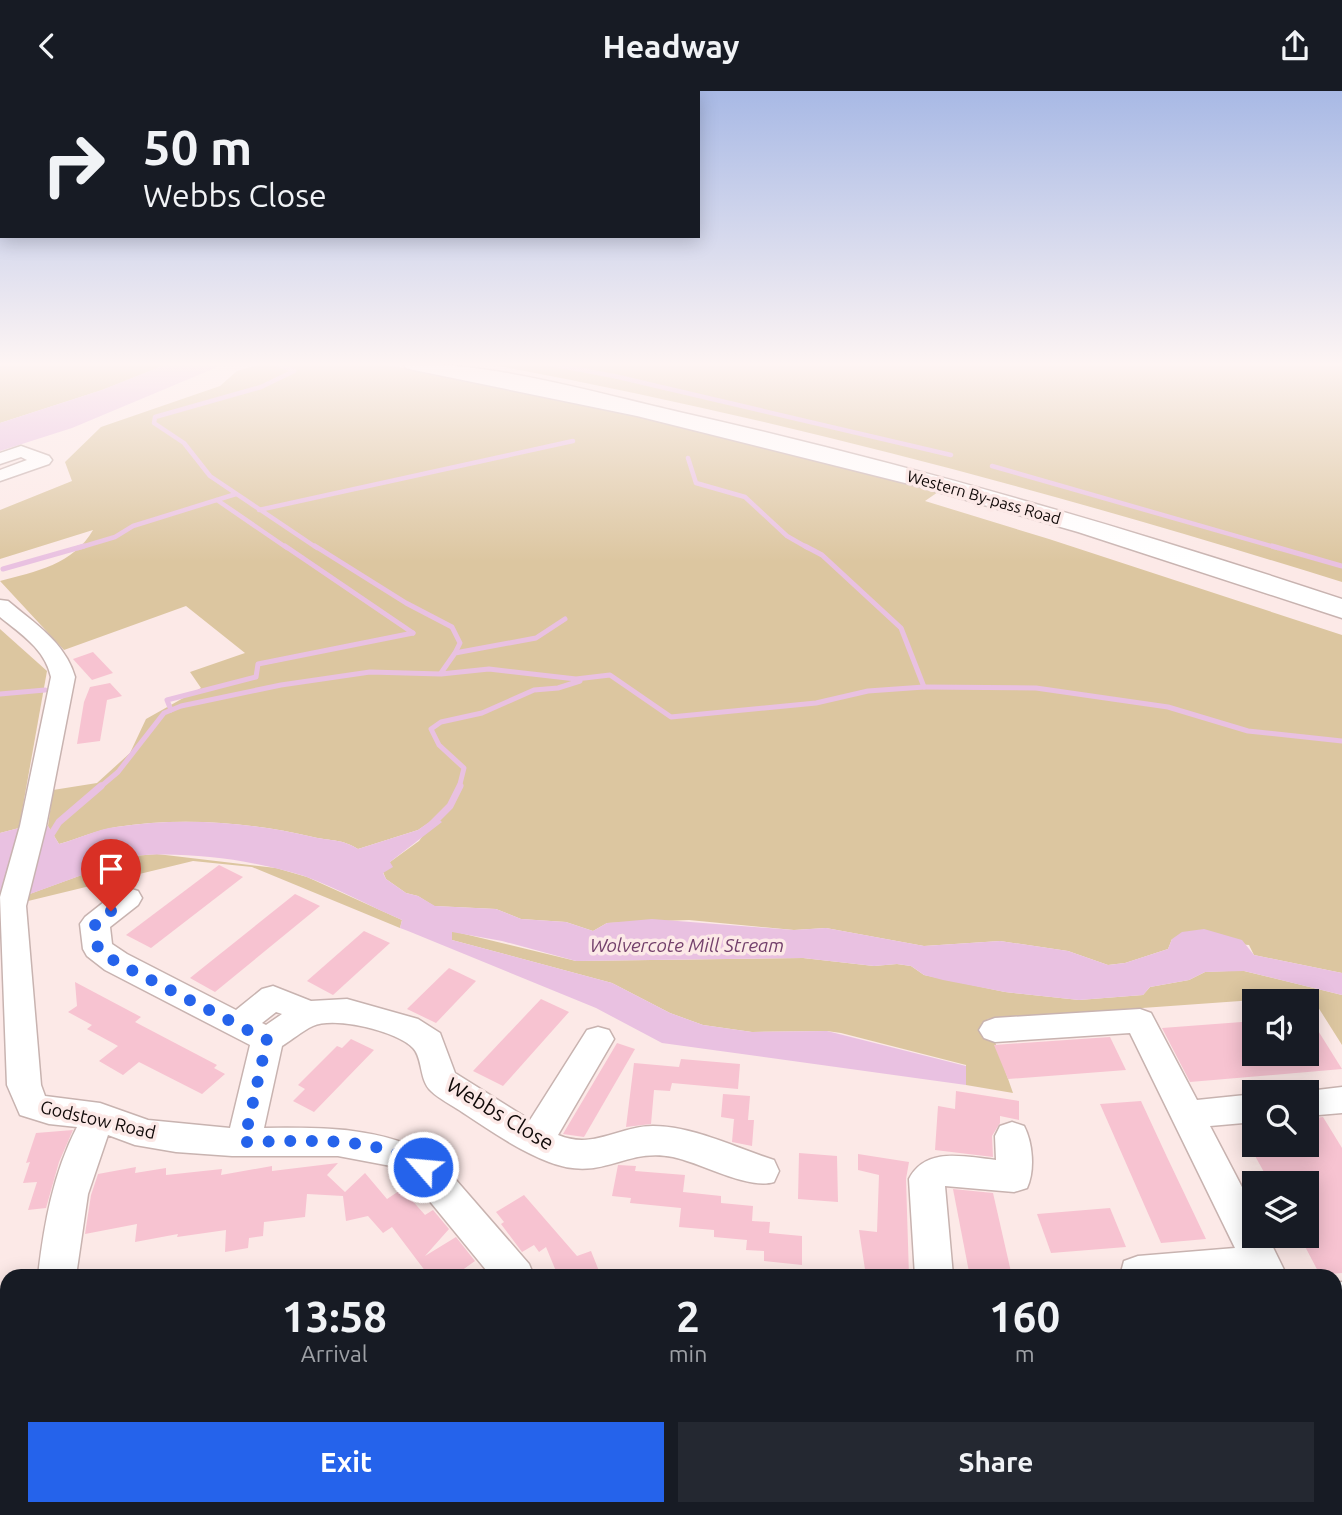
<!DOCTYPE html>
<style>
body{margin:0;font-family:Ubuntu,sans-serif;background:#242831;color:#f1f3f6;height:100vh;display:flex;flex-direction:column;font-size:26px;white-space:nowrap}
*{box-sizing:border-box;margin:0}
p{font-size:23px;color:#9ea1a6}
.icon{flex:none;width:38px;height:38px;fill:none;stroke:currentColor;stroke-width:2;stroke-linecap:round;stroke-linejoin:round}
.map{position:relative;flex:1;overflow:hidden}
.sheet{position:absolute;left:0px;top:1178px;width:1342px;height:247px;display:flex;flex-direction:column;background:#171b24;border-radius:21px 21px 0 0;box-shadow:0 4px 18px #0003}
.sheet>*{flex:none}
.top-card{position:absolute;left:0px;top:0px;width:700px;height:147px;box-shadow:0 4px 18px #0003;background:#171b24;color:#f1f3f6;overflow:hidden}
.controls{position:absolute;left:1242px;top:898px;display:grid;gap:14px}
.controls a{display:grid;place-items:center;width:77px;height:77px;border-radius:0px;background:#171b24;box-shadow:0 4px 18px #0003;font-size:35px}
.pin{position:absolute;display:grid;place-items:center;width:60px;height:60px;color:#fff;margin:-72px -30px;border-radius:50% 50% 50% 0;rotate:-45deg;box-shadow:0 0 7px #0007}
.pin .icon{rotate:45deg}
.me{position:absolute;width:77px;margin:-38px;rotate:297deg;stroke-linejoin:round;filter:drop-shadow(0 0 5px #0008)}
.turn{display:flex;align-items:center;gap:24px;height:147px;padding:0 28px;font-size:32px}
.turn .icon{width:91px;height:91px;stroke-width:2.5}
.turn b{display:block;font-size:49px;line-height:60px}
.eta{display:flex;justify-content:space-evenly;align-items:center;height:119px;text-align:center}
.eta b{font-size:42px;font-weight:700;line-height:49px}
.cta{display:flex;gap:14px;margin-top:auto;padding:14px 28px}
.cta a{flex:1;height:80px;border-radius:0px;background:#2563eb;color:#fff;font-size:28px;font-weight:700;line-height:80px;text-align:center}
.cta a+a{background:#242831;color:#f1f3f6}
header{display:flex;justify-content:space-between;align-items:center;height:91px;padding:0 28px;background:#171b24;font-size:32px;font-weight:700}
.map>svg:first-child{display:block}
.green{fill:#dcc6a0}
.water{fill:#e9c1e1}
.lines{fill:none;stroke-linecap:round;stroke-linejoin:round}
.stream-far3{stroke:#e9c1e1;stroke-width:4.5}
.stream-far2{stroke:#e9c1e1;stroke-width:5}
.stream-far1{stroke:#e9c1e1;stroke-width:7}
.stream{stroke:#e9c1e1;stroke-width:9}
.building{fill:#f7c3d1}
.minor-casing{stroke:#c8b3b0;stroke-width:3}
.highway-casing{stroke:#c8b3b0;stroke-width:3}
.minor{fill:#fff;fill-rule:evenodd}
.highway{fill:#fff;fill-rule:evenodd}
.route{stroke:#2563eb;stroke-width:12;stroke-dasharray:0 21.6}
.labels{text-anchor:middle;stroke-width:7;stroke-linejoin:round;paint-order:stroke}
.far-street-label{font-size:16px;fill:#110a09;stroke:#fce9e7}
.street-label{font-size:18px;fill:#110a09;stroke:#fce9e7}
.water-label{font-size:19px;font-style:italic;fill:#74416c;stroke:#fce9e7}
.near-street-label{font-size:21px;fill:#110a09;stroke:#fce9e7}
</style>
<header><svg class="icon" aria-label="back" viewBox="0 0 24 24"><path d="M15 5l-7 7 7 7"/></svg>Headway<svg class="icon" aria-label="share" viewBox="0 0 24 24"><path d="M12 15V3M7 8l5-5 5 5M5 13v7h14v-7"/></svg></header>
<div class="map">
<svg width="1342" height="1424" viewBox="0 0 1342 1424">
<rect width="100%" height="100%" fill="#fce9e7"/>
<g class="green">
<polygon points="0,272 170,272 102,299 0,332"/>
<path d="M265 272H374L470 288 676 333 938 401 925 410 1049 448 1342 544V882L1254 864 1249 854 1172 848 1168 858 1125 872 1108 874 1068 860 1000 850 924 855 826 837 794 839 689 829 607 832 593 840 566 831 521 828 496 818 434 815 418 805 406 802 386 788 383 781 390 771 419 750 436 727 418 739 358 758C342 748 331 750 313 746 248 731 181 726 116 736 97 739 77 748 59 753L48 735 53 699 97 692 130 662 146 628 201 597 190 581 245 562 186 515 64 559 0 490C35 481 74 473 93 439L0 468V419L72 390 65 371 101 336 220 295 237 280Z"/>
<path d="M483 272H1342V491C1060 403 773 325 483 272Z"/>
<polygon points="0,538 47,580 19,737 0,742"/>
<polygon points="157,763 276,777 307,786 402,829 400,837 252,776 193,770 24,811 24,805 134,765"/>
<polygon points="452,840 576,870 803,867 874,875 897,873 911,875 924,884 1005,901 1079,909 1143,904 1150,896 1189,889 1205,881 1228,880 1244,880 1342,904 1342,954 1311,905 987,928 1013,1002 966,994 966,974 841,942 827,940 752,941 703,934 670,922 612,892 452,849"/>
</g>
<g class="water">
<polygon points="170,272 227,272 72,337 0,360 0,332 102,299"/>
<path d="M436 726 442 731 390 771 393 776 383 782 386 788 406 802 418 805 435 815 496 818 521 828 566 831 593 840 607 832 652 828 794 839 826 837 924 855 1000 850 1068 860 1108 874 1125 872 1168 858 1172 848 1182 841 1204 838 1242 849 1254 864 1342 882V904L1244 880 1205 881 1189 889 1150 896 1143 904 1079 909 1005 901 943 889 924 884 911 875 897 873 874 875 803 867 576 870 502 850 452 841V849L612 892 670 922 703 934 752 941 827 940 966 975V994L662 952 596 917 408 840 400 837 402 829C369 815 337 797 304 785 254 769 185 760 134 765L0 814V742L19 737 48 735 59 753C78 748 97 738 116 736 182 726 248 731 313 746 331 750 342 748 358 758L418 739Z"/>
</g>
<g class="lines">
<g class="stream-far3">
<polyline points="274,272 294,280"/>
<polyline points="545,272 614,285 951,364"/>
<polyline points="294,280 261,296 155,326 154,332 184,352 210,385 317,457"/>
<polyline points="688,367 696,392 745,406 787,445 808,457"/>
<polyline points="992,375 1278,457"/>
<polyline points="217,409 287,457"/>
<polyline points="259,419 573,350"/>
<polyline points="78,457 115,446 133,435 236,403"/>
</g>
<g class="stream-far2">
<polyline points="285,455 413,542"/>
<polyline points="315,455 406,512 452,536 460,552 455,562"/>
<polyline points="1272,455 1342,475"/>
<polyline points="3,478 84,455"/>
<polyline points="441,582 455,562 536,547 565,528"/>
<polyline points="924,596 1036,597 1168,616 1248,640 1342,650"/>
<polyline points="0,603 45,599"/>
<polyline points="171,619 167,609 256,586 258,573 413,542"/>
<polyline points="99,697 118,681 164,622 181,615 281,594 370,581 441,583 489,578 576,588 610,584 671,626 816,612 868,600 924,596 901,537 822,464 805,455"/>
<polyline points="459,697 464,677 439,654 431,638 441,631 482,622 534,599 558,597 580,590"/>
</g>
<g class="stream-far1">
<polyline points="432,733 450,715 460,695"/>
<polyline points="49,747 59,731 101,695"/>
</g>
<polyline class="stream" points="319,1424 330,1418"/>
</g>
<g class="building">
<polygon points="93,561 113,582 92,589 73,568"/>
<polygon points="110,592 122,605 107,609 100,650 77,653 84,611 90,596"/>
<polygon points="219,774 243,786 151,857 126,844"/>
<polygon points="295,803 320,815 215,901 190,887"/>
<polygon points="364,840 390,852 333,904 307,890"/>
<polygon points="449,877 476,890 436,932 407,918"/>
<polygon points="75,891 141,926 135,931 217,974 214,977 225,983 202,1003 139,971 123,984 99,970 118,955 87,938 92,934 68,921 77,915"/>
<polygon points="541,908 569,921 503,995 473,980"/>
<polygon points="1307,922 1342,978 1190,991 1162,937 1255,930 1255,962 1307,962"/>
<polygon points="1110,946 1126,979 1008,988 994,954"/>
<polygon points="351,948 374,959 314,1021 293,1010 305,998 298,994 337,955 342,957"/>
<polygon points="617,952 635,958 584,1046 563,1043"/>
<polygon points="681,968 740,973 738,998 672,992 670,1000 654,999 651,1033 626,1036 634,972 679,976"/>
<polygon points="956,1000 1019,1010 1019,1029 1000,1025 1000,1032 992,1045 993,1066 935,1059 938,1015 955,1018"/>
<polygon points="723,1003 750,1005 748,1029 754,1029 752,1055 732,1051 734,1028 740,1029 721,1026"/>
<polygon points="1141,1010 1167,1066 1206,1148 1161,1152 1100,1013"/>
<polygon points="1323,1026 1342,1057 1342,1182 1320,1184 1299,1144 1307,1144 1307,1092 1270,1092 1249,1054 1307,1054 1307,1028"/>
<polygon points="73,1039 59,1071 46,1117 28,1119 37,1091 23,1092 30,1071 26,1072 36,1042"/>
<polygon points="799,1062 837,1065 838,1111 798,1108"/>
<polygon points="858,1063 909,1071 906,1088 909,1185 866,1185 859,1139 877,1141 879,1084 858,1079"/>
<polygon points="338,1072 327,1084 345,1101 365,1082 387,1108 402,1098 425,1124 433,1119 449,1138 425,1165 456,1146 475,1170 454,1185 429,1185 392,1136 383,1142 368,1125 346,1130 343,1105 307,1103 305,1126 264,1131 263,1145 249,1147 248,1157 225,1161 226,1139 177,1146 178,1143 135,1151 137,1133 85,1143 91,1104 98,1083 136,1076 135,1082 166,1077 166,1084 222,1078 221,1084 272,1075 272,1080"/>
<polygon points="618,1074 636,1075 635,1080 685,1084 683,1101 721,1105 721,1112 753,1115 752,1130 770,1131 769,1142 802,1145 802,1174 764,1170 764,1160 746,1159 747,1149 714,1146 714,1139 679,1136 681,1117 630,1112 631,1107 612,1105"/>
<polygon points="953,1098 993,1102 1011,1181 969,1181"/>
<polygon points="524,1104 577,1165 591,1160 601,1185 558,1185 546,1156 539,1161 534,1154 522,1161 501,1133 504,1131 496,1121"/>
<polygon points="1110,1117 1126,1156 1051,1162 1037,1123"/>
</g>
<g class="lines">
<g class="minor-casing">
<g id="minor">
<polygon points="21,355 49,365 52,369 49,373 0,390 0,379 27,369 21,366 0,373 0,362"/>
<path d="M0 509 8 510C34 532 65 551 75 586L46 735 26 815 41 994 45 1005 100 1012 148 1029 230 1037 250 954 105 879 87 865 83 858 80 833 85 826 118 800 128 797 138 800 142 807 138 814 110 836 112 853 127 863 236 919 262 898 273 895 311 910 347 908 418 928 440 942 455 982 530 1029 587 939 598 936 609 939 614 948 558 1044C593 1059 619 1035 653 1035 693 1035 736 1057 774 1069L779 1080 774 1091C748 1099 702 1072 673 1066 624 1056 603 1092 549 1071 518 1059 489 1039 462 1021 452 1014 439 1008 431 1000 419 989 423 967 413 957 397 940 334 925 313 935 302 940 292 949 282 955L264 1037C325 1036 381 1036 436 1066L529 1173 534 1185H491L410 1086 391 1075 338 1065H232L176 1061 135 1054 108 1044 88 1103 76 1185H38C44 1133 53 1083 77 1036L49 1033 20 1024 7 994 0 806 20 735 51 586C45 558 21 543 0 526ZM276 921 282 923 266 934 262 932Z"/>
<polygon points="1140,918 1151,922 1197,1009 1255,1003 1255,1031 1210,1035 1255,1121 1255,1144 1267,1144 1287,1185 1120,1185 1124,1170 1138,1165 1235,1157 1130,942 995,951 984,947 979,939 984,931 995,927"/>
<polygon points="1342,996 1342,1022 1307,1025 1307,1001 1300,1001"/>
<path d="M1012 1031 1024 1035C1033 1052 1035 1080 1027 1097L1014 1101 945 1095 953 1185H915L909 1088C926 1055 965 1066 996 1069L995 1045 1000 1035Z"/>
<polygon points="1342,1191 1342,1227 1335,1228 1335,1192"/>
<polygon points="7,1241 7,1279 0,1282 0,1244"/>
<polygon points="1335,1298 1342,1301 1342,1352 1335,1349"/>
<polygon points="0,1384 7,1387 7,1418 18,1418 11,1424 0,1424"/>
<polygon points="1342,1396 1342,1424 1254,1424 1257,1418 1335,1418 1335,1397"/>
<polygon points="589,1418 633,1418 635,1424 591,1424"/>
<polygon points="962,1418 1006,1418 1008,1424 964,1424"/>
</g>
</g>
<g class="highway-casing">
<path id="highway" d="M403 272C494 272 590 300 679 321 905 372 1122 435 1342 508V527L1078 441 921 396 637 325 414 279 406 277Z"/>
</g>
<use href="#minor" class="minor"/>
<use href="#highway" class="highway"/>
</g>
<linearGradient id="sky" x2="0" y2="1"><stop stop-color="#a8b9e5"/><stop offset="0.58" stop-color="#fef5f4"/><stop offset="1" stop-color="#fef5f4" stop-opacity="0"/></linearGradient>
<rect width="1342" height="471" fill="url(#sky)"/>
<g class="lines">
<path class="route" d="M111 820 95 833 98 858 116 871 267 949 244 1051C302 1051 374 1042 423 1076"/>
</g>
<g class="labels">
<g class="far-street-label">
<text transform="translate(984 406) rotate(16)" y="6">Western By-pass Road</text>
</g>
<g class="street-label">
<text transform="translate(98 1029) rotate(13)" y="6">Godstow Road</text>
</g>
<g class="water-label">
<text x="687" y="861">Wolvercote Mill Stream</text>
</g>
<g class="near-street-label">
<text transform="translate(500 1023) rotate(31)" y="7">Webbs Close</text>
</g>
</g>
</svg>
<div class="controls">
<a><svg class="icon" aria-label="sound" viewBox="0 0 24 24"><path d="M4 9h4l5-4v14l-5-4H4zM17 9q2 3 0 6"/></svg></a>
<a><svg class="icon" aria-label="search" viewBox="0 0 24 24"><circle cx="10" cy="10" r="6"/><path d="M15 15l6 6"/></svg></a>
<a><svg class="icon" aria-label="layers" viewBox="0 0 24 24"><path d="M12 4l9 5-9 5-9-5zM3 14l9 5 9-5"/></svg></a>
</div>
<div class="pin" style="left:111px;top:820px;background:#d93025"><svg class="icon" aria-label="arrive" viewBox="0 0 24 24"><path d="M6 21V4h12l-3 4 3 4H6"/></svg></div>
<svg class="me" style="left:423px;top:1076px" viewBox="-20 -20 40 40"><circle r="17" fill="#2563eb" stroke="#fff" stroke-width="3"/><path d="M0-11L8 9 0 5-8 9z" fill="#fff"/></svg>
<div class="top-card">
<div class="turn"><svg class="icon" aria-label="right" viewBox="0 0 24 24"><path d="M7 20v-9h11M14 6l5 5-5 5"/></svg><div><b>50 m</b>Webbs Close</div></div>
</div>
<section class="sheet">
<div class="eta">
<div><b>13:58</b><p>Arrival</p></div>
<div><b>2</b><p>min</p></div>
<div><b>160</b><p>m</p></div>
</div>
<div class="cta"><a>Exit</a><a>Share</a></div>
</section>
</div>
